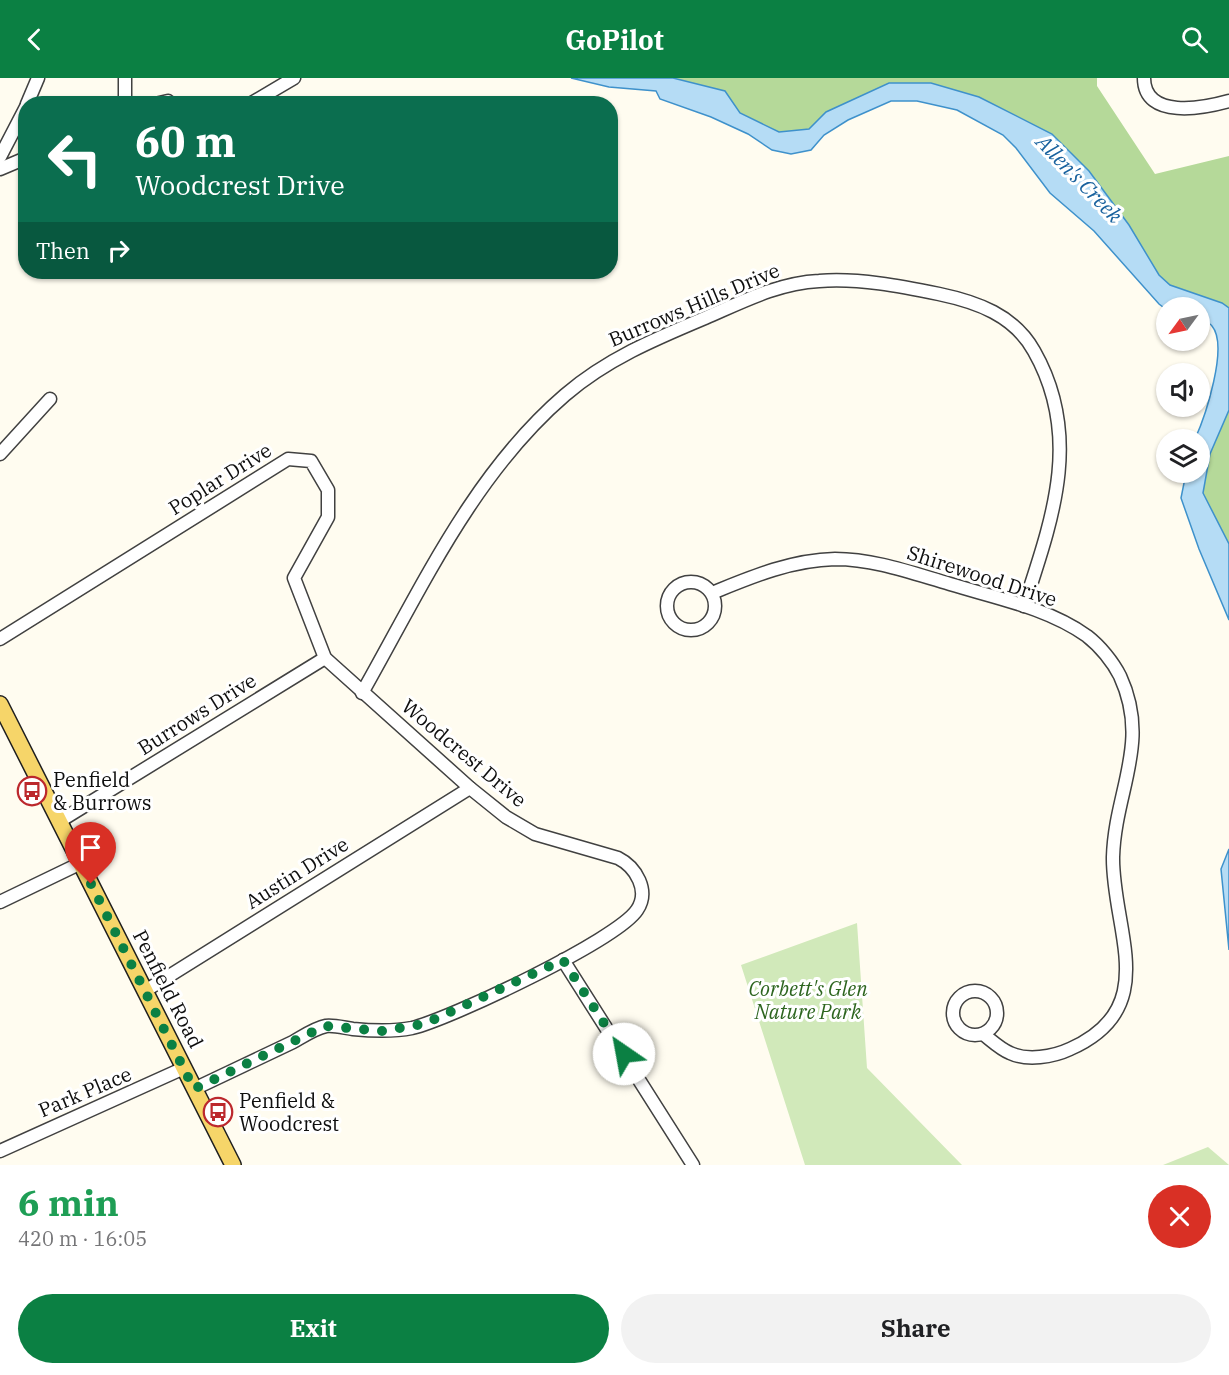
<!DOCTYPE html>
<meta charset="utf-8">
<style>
body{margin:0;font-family:"IBM Plex Serif",serif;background:#f2f2f2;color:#202124;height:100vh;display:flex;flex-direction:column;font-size:22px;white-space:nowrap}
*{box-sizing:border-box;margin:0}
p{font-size:20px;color:#757577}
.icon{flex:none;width:33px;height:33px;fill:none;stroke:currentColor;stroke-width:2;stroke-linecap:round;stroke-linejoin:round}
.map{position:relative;height:1087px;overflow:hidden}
.drawer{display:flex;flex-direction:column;background:#fff;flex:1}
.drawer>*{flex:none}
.guide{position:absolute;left:18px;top:18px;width:600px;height:183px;border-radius:24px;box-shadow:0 2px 4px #0004;background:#0b6e4f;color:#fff;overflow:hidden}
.needle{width:39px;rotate:237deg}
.tools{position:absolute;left:1156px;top:219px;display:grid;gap:12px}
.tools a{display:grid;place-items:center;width:54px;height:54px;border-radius:50%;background:#fff;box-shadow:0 2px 4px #0004;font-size:30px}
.pin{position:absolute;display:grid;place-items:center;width:51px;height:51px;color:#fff;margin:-62px -26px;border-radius:50% 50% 50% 0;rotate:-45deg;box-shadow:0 0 6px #0007}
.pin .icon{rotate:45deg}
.me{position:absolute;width:66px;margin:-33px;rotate:327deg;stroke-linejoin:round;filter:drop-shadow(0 0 4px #0008)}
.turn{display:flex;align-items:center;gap:21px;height:126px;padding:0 18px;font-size:27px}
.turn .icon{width:78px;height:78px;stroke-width:2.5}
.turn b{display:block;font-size:42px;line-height:51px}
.then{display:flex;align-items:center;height:57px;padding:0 18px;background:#0003;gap:12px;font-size:22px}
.round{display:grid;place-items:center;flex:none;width:63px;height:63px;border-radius:32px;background:#f2f2f2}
.overview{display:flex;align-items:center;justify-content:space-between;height:102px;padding:0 18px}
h1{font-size:36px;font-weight:700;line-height:45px;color:#1e9e55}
.button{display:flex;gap:12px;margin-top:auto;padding:12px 18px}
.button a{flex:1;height:69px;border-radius:36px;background:#0b8043;color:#fff;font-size:24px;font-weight:700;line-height:69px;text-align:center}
.button a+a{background:#f2f2f2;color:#202124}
header{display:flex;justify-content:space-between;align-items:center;height:78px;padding:0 18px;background:#0b8043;color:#fff;font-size:27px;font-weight:700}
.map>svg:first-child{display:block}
.green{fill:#d1e9ba}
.forest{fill:#b5d999}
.water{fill:#b5dcf5;stroke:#3e91cb;stroke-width:1.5}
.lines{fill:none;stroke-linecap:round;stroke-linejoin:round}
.minor-casing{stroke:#414141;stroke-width:15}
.major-casing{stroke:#1f1f1f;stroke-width:18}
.minor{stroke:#fff;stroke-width:12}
.major{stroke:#f6d569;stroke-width:15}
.route{stroke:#0b8043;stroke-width:10;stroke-dasharray:0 18}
.labels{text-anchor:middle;stroke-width:6;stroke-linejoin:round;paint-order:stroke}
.street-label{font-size:20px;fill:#0e0e0e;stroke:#fff}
.poi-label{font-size:20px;fill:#0e0e0e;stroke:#fff;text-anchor:start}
.park-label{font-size:20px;font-style:italic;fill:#2d651f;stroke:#fff}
.water-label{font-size:21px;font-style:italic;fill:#19629e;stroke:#fff}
</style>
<header><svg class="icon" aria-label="back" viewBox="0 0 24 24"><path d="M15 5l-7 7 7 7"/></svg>GoPilot<svg class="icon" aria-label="search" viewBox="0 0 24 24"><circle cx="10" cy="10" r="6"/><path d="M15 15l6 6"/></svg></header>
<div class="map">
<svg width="1229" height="1087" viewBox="0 0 1229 1087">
<rect width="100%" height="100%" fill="#fffcf0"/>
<g class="green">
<polygon points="857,845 867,990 962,1087 805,1087 741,887"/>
<polygon points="1208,1069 1229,1087 1163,1087"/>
</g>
<g class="forest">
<polygon points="673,0 1097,0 1097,8 1155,96 1229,78 1229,230 1222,225 1170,207 1159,197 1129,147 1089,93 1052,56 931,5 826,34 809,51 779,54 740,35 725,13"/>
<polygon points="1229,332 1229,466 1203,415 1210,376"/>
</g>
<g class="water">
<path d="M571 0H673L725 13 740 35 779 54 809 51 826 34 889 5H931L979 19 1052 56 1089 93 1129 147 1159 197 1170 207 1222 225 1229 230V332L1210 376 1203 415 1229 466V542L1199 471 1181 420 1186 395 1200 394V362L1195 361C1205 339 1229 268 1212 248 1210 245 1203 243 1200 241V230H1167V232L1159 226 1094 153 1050 115 1016 70 1003 57 957 32 917 23H891L848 42 824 57 811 72 791 76 772 72 748 56 711 39 660 21 656 13 609 9Z"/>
<polygon points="1229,771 1229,872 1221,791"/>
</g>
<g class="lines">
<g class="minor-casing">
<g id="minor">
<polyline points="125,0 125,24"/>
<path d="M1144 0C1144 42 1204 30 1229 23"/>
<polyline points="27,26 38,0"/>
<polyline points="155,26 168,23 171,26"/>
<polyline points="250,26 294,0"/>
<polyline points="0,79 26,29"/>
<polyline points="0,91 26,80"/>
<polyline points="0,376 50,321"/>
<circle cx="691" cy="528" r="24"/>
<path d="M712 515C751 499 791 482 835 481 874 481 912 495 950 506 996 520 1048 530 1087 558 1100 568 1113 584 1120 598 1151 665 1115 712 1113 779 1112 852 1163 930 1070 971 1053 979 1027 983 1010 975 1000 971 991 962 983 956"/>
<path d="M0 561 288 381 311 383 328 412V439L294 500 325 580 470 710 506 739 535 756 618 780C636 789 650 813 637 832 617 862 450 941 412 950 392 954 373 953 353 951 345 950 334 947 326 948 315 950 302 959 293 964 260 980 227 995 194 1011"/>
<path d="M362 615C421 511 473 396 565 317 607 281 655 261 705 240 742 224 778 205 819 203 859 200 900 208 939 216 977 224 1014 237 1034 273 1083 359 1052 442 1024 528"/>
<polyline points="60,743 325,580"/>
<polyline points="0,824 81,785"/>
<polyline points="563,882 693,1087"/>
<polyline points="145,913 470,710"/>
<circle cx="975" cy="935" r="22"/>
<polyline points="0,1073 184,990"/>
</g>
</g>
<g class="major-casing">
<polyline id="major" points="0,626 233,1087"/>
</g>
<use href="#minor" class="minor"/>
<use href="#major" class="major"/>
</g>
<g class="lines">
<polyline class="route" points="91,806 194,1011 325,948 382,953 424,946 563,882 624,976"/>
</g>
<defs>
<g id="bus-ring" transform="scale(1.5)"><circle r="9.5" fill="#fff" stroke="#bc282d" stroke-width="1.5"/><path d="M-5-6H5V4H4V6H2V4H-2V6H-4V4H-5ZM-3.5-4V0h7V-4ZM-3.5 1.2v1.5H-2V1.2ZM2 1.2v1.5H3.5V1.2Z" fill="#bc282d"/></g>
</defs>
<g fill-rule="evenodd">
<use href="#bus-ring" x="32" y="713"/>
<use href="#bus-ring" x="218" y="1034"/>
</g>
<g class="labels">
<g class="street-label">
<text transform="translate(694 227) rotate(-23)" y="7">Burrows Hills Drive</text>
<text transform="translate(220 401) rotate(-32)" y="7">Poplar Drive</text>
<text transform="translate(982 498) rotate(18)" y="7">Shirewood Drive</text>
<text transform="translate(197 636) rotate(-32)" y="7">Burrows Drive</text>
<text transform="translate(464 675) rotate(40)" y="7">Woodcrest Drive</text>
<text transform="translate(297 795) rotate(-32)" y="7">Austin Drive</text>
<text transform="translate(168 911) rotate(63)" y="7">Penfield Road</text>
<text transform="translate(85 1014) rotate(-23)" y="7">Park Place</text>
</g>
<g class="poi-label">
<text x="53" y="709">Penfield<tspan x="53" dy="23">&amp; Burrows</tspan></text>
<text x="239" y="1030">Penfield &amp;<tspan x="239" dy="23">Woodcrest</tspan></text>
</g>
<g class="park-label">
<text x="808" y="918">Corbett's Glen<tspan x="808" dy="23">Nature Park</tspan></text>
</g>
<g class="water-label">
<text transform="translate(1079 101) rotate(46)" y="7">Allen's Creek</text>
</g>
</g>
</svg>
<div class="tools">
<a><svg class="needle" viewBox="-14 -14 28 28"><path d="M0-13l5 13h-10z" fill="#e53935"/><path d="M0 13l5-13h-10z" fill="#757577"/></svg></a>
<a><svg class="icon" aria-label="sound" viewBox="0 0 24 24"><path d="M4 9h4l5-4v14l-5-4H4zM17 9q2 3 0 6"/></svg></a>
<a><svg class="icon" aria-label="layers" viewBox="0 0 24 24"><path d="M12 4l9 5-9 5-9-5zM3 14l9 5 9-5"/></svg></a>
</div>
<div class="pin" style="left:91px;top:806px;background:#d93025"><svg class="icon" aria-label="arrive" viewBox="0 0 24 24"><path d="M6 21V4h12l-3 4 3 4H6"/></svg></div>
<svg class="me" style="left:624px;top:976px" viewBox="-20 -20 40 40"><circle r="19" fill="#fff"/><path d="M0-13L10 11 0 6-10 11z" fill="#0b8043"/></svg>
<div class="guide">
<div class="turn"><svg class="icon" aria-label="left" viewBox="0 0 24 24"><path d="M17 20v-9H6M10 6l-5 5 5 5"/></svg><div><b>60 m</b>Woodcrest Drive</div></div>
<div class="then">Then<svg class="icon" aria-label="right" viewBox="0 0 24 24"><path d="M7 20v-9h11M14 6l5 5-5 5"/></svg></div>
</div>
</div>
<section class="drawer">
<div class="overview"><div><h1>6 min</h1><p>420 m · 16:05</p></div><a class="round" style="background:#d93025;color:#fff"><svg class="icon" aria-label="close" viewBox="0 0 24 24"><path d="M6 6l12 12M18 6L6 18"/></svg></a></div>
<div class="button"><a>Exit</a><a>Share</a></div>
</section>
